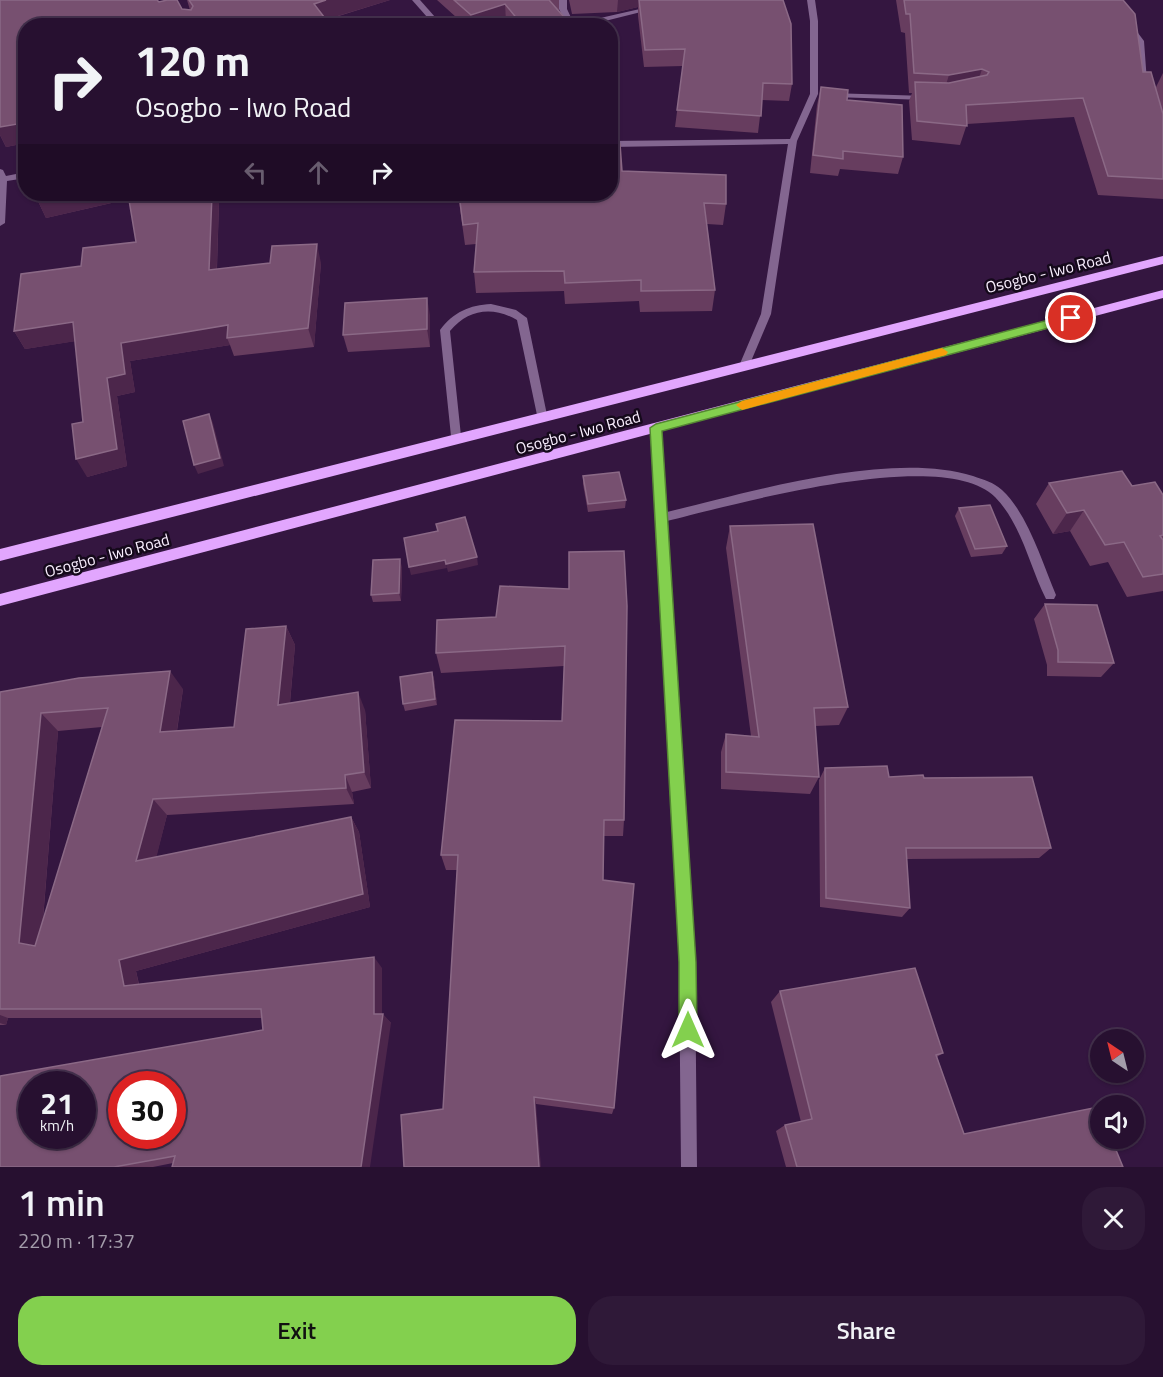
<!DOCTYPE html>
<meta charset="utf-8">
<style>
body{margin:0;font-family:"Titillium Web",sans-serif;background:#2f1938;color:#f1f3f6;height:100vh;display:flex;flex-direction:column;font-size:22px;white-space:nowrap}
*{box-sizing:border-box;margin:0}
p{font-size:20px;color:#a49dab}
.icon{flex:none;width:33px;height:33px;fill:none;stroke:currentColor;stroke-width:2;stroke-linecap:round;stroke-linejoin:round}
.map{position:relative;height:1167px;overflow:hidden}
.side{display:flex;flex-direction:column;background:#271030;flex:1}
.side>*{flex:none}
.banner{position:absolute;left:18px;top:18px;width:600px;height:183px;border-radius:24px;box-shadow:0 2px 4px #0004,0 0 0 2px #43304c;background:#271030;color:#f1f3f6;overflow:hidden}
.needle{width:39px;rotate:325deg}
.tools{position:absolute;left:1090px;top:1029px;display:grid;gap:12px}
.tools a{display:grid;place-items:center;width:54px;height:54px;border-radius:50%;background:#271030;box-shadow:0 2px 4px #0004,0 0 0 2px #43304c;font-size:30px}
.speed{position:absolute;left:18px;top:1071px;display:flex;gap:12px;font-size:30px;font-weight:700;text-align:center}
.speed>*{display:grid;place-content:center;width:78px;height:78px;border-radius:50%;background:#271030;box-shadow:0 2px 4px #0004,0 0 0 2px #43304c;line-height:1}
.speed small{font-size:15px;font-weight:400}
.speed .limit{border:9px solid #d22;background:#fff;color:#111}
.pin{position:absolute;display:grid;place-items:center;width:51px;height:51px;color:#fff;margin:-26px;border:3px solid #fff;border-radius:50%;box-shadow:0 2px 6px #0007}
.me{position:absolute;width:66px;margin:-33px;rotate:0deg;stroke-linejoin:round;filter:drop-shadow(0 0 4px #0008)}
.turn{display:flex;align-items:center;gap:21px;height:126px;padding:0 18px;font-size:27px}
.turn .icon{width:78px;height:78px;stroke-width:2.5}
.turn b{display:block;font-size:42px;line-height:51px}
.lanes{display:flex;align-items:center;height:57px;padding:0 18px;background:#0003;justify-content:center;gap:30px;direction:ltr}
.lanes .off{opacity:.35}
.round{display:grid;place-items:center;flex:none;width:63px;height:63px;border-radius:24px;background:#2f1938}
.summary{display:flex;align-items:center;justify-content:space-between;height:102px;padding:0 18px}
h1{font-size:36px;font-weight:600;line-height:45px}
.button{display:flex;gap:12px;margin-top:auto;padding:12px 18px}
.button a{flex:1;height:69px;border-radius:24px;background:#83d04e;color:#111;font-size:24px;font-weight:600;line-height:69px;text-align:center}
.button a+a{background:#2f1938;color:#f1f3f6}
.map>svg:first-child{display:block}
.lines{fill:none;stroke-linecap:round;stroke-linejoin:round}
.lane{fill:#836690;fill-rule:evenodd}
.street{fill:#836690;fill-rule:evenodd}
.primary{fill:#e2a6fe;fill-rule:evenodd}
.wall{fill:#673d5f;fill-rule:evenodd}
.shaded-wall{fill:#4c264b}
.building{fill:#775070;stroke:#8b6986;stroke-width:1.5;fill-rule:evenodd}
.route{fill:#83d04e;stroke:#558733;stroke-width:1.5}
.slow{fill:#f59e0b}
.labels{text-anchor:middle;stroke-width:5;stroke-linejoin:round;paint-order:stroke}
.street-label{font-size:16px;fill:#f9eefe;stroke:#15091b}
</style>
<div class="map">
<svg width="1163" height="1167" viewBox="0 0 1163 1167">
<rect width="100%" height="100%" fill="#341640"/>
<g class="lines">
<path class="lane" d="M491 304 516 310 527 318 547 415 542 419 537 415 517 320C493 306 468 309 450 331L461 436 456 440 451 436 440 330C453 312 470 305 491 304Z"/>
<g class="street">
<polygon points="412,0 420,0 443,26 435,26"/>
<polygon points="559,0 567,0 567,9 574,24 653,6 657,8 585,26 567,26 559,9"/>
<polygon points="807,0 815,0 818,21 818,94 797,141 771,314 749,366 744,370 739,366 761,314 788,144 610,147 610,141 790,139 810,94 810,21"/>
<polygon points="1126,25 1132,25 1144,41 1147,82 1140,80 1136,41 1125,27"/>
<polygon points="830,93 926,96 930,98 926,100 833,97 829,95"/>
<polygon points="0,169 3,170 6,176 26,172 26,178 7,181 5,223 0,226"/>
<path d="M656 424 661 428 667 512C751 492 889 450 973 476 984 480 993 482 1002 490 1028 514 1042 562 1056 595L1054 599H1046C1029 565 1022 525 995 497 943 445 733 505 667 521L695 962 697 1167H681L679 962 651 428Z"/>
</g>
<g class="primary">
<polygon points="1163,256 1163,264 0,561 0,549"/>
<polygon points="1163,290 1163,298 0,606 0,594"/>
</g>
</g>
<g class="wall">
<polygon points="0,0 157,0 159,2 167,0 177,0 182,9 190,10 187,0 390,0 326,20 331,26 26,26 26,143 6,147 0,135"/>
<polygon points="437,0 559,0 559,11 572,26 510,26 506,21 492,26 466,26"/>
<polygon points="569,0 783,0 792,84 789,101 762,100 758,133 675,127 683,66 644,67 638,16 638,7 617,12 572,14"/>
<polygon points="896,0 1123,0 1143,72 1155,89 1163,73 1163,199 1098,195 1074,117 967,124 960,145 912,140 909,101 912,93 909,93 905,33 901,32"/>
<polygon points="821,87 847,100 903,157 898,174 840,169 838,176 810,173 817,105"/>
<polygon points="616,145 622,171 726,204 723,225 707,224 715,290 712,311 640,312 639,301 565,304 564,291 476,293 474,272 476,244 465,245 458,194"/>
<polygon points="36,194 216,194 219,202 217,269 321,263 314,347 234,356 230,345 130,361 135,392 117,396 127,466 87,477 83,422 75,341 25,349 14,331 81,266 136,242 129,199 46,218 37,199"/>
<polygon points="430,315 430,347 348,352 343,335"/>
<polygon points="583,476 626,500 625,508 588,512 583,484"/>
<polygon points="1049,483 1132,486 1163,495 1163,591 1127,597 1108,562 1090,566 1070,531 1053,534 1036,504"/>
<polygon points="959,508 1007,546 1002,554 971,557 955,516"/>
<polygon points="730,526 848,707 839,725 815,726 819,777 810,794 721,789 721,752 726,734 751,736 726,548"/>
<polygon points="402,567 401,601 373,602 371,595"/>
<polygon points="569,589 624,820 623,836 604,836 603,880 614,1108 612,1114 536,1104 443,1109 457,870 446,870 441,855 562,721 564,666 441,673 436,653 496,617"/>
<polygon points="1045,604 1114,663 1101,677 1047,676 1047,665 1034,619"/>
<path d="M286 626 295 645 290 703 365 710 371 788 352 792 354 804 167 815 156 857 351 817 359 832 370 907 136 971 139 984 382 968V1014L391 1023 173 1163 153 1167H0L263 1030 262 1018H8L6 1025H0V692L183 689 177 731 234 727ZM102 727 43 920 58 731Z"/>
<polygon points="432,672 434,679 437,705 405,711 403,704"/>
<polygon points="825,768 889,777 924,778 1051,848 1039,858 907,859 910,908 902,917 820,907 819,780"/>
<polygon points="780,991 943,1053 937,1057 964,1134 1123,1167 786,1167 776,1131 785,1125 801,1122 771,1002"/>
</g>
<g class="shaded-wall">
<polygon points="326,0 390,0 318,22 314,4"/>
<polygon points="618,0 639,0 638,7 617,12"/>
<polygon points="505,4 506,21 492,26 472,26 471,15"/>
<polygon points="982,69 976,88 943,94 949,75"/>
<polygon points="23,123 26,129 26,143 6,147 0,135 0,127"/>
<polygon points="63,194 131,194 133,198 46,218 37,199"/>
<polygon points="212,194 216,194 219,202 216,289 209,270"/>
<polygon points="317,244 321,263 314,347 308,328"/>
<polygon points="427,298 430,315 430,347 427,329"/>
<polygon points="73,322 83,340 25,349 14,331"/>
<polygon points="228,325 227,338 230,345 130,361 135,392 117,396 127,466 87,477 76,459 121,343"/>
<polygon points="209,414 213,423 224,466 198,474 194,465"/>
<polygon points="1084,510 1070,531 1053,534 1067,513"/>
<polygon points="477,557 478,565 448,572 446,564"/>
<polygon points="400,559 402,567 401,601 399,593"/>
<polygon points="445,560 447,568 411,575 409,567"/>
<polygon points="286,626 295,645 288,723 278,705"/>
<polygon points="170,671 183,689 174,749 160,732"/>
<polygon points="432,672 434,679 437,705 435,699"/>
<polygon points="358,692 365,710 371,788 364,772"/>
<polygon points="41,713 58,731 40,955 19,943"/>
<polygon points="345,775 352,792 354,804 346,788"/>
<polygon points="153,799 167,815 152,875 136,861"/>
<polygon points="351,817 359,832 370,907 136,971 141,996 124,986 119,960"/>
<polygon points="374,957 382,968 382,1023 374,1014"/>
<polygon points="383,1014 391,1023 370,1167 361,1167"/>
<polygon points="0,1015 8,1018 6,1025 0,1023"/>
<polygon points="534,1097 536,1104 541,1167 539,1167"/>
</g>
<g class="building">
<polygon points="0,0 157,0 159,2 167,0 177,0 182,9 191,10 193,6 189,0 326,0 314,4 331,26 26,26 26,138 23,123 0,127"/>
<polygon points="454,0 549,0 572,26 523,26 505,4 471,15"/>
<polygon points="639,0 783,0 791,24 792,84 763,83 761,116 677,110 685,49 645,50"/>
<polygon points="904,0 1123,0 1135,14 1143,72 1151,72 1163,114 1163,179 1108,176 1083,98 966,105 967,126 917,121 915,82 949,83 987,75 989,72 982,69 949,75 914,73 910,14 906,14"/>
<polygon points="821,87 848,90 847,100 902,105 903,157 843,151 843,159 813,155"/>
<polygon points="610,136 615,136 616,145 620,144 622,171 726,175 726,204 704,203 715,290 641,291 641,280 565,283 564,271 474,272 478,223 463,225 459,194 610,194"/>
<polygon points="36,194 63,194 37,199"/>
<polygon points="128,194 212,194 209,270 270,263 272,246 317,244 308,328 227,338 228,325 121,343 125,374 107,378 117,449 76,459 72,424 83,422 73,322 14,331 21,274 81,266 83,248 136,242"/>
<polygon points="427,298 427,329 343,335 345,303"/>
<polygon points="209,414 220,458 194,465 183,421"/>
<polygon points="1122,471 1132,486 1155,482 1163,495 1163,535 1160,536 1163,540 1163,574 1143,577 1124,542 1105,545 1084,510 1067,513 1049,483"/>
<polygon points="619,472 626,500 588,504 583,476"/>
<polygon points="990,505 1007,546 975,549 959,508"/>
<polygon points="465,517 477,557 446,564 445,560 409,567 404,538 438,531 436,524"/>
<polygon points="813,524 848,707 814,708 819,777 726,772 726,734 759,737 730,526"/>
<polygon points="624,551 627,606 624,820 604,820 603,880 634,884 614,1108 534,1097 539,1167 404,1167 401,1115 443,1109 458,855 441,855 455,720 562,721 565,646 436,653 437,620 496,617 500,586 569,589 569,552"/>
<polygon points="400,559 399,593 371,595 373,560"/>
<polygon points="1045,604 1097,605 1114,663 1058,662 1058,650"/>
<path d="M286 626 278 705 358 692 364 772 345 775 346 788 153 799 136 861 351 817 363 894 119 960 124 986 374 957V1014H383L361 1167H172L175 1156 114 1167H0V1076L263 1030 261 1009H0V692L79 678 170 671 160 732 234 727 246 629ZM108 708 35 946 19 943 41 713ZM32 1084H82V1136H32ZM122 1084H172V1136H122Z"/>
<polygon points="432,672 435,699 403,704 400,677"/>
<polygon points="887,766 889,777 923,775 924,778 1032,777 1051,848 906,848 910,908 826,898 825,768"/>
<polygon points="915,968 943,1053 936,1055 964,1134 1098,1107 1101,1115 1101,1138 1111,1138 1123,1167 797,1167 785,1125 812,1119 780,991"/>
</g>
<polygon class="route" points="1071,314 1075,315 1075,321 662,431 696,962 697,1030 694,1037 688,1039 681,1037 679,1030 679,962 650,428 656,424"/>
<polygon class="slow" points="942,348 948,352 946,355 742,410 736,405 742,401"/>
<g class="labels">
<g class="street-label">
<text transform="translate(1048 272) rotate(-14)" y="6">Osogbo - Iwo Road</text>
<text transform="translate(578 432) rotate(-15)" y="6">Osogbo - Iwo Road</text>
<text transform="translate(107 555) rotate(-15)" y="6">Osogbo - Iwo Road</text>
</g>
</g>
</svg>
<div class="tools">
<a><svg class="needle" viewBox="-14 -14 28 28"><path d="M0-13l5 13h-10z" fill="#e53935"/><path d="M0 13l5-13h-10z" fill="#a49dab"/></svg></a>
<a><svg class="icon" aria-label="sound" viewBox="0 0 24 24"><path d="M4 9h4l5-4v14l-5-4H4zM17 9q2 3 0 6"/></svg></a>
</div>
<div class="speed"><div>21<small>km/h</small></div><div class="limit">30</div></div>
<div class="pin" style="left:1071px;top:318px;background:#d93025"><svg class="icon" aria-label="arrive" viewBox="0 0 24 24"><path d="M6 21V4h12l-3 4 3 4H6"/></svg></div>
<svg class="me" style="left:688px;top:1030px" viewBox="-20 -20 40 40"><path d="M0-17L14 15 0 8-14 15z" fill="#83d04e" stroke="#fff" stroke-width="4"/></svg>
<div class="banner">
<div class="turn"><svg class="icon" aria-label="right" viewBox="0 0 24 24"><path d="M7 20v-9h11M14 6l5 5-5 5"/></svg><div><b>120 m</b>Osogbo - Iwo Road</div></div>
<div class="lanes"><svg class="icon off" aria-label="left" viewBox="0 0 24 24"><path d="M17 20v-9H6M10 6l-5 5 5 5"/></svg><svg class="icon off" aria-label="ahead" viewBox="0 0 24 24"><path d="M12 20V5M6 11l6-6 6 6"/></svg><svg class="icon" aria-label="right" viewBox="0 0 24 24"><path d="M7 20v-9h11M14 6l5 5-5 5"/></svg></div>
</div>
</div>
<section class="side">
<div class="summary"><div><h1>1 min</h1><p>220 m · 17:37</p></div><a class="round"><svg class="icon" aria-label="close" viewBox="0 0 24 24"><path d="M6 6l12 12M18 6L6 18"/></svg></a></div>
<div class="button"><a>Exit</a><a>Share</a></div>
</section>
